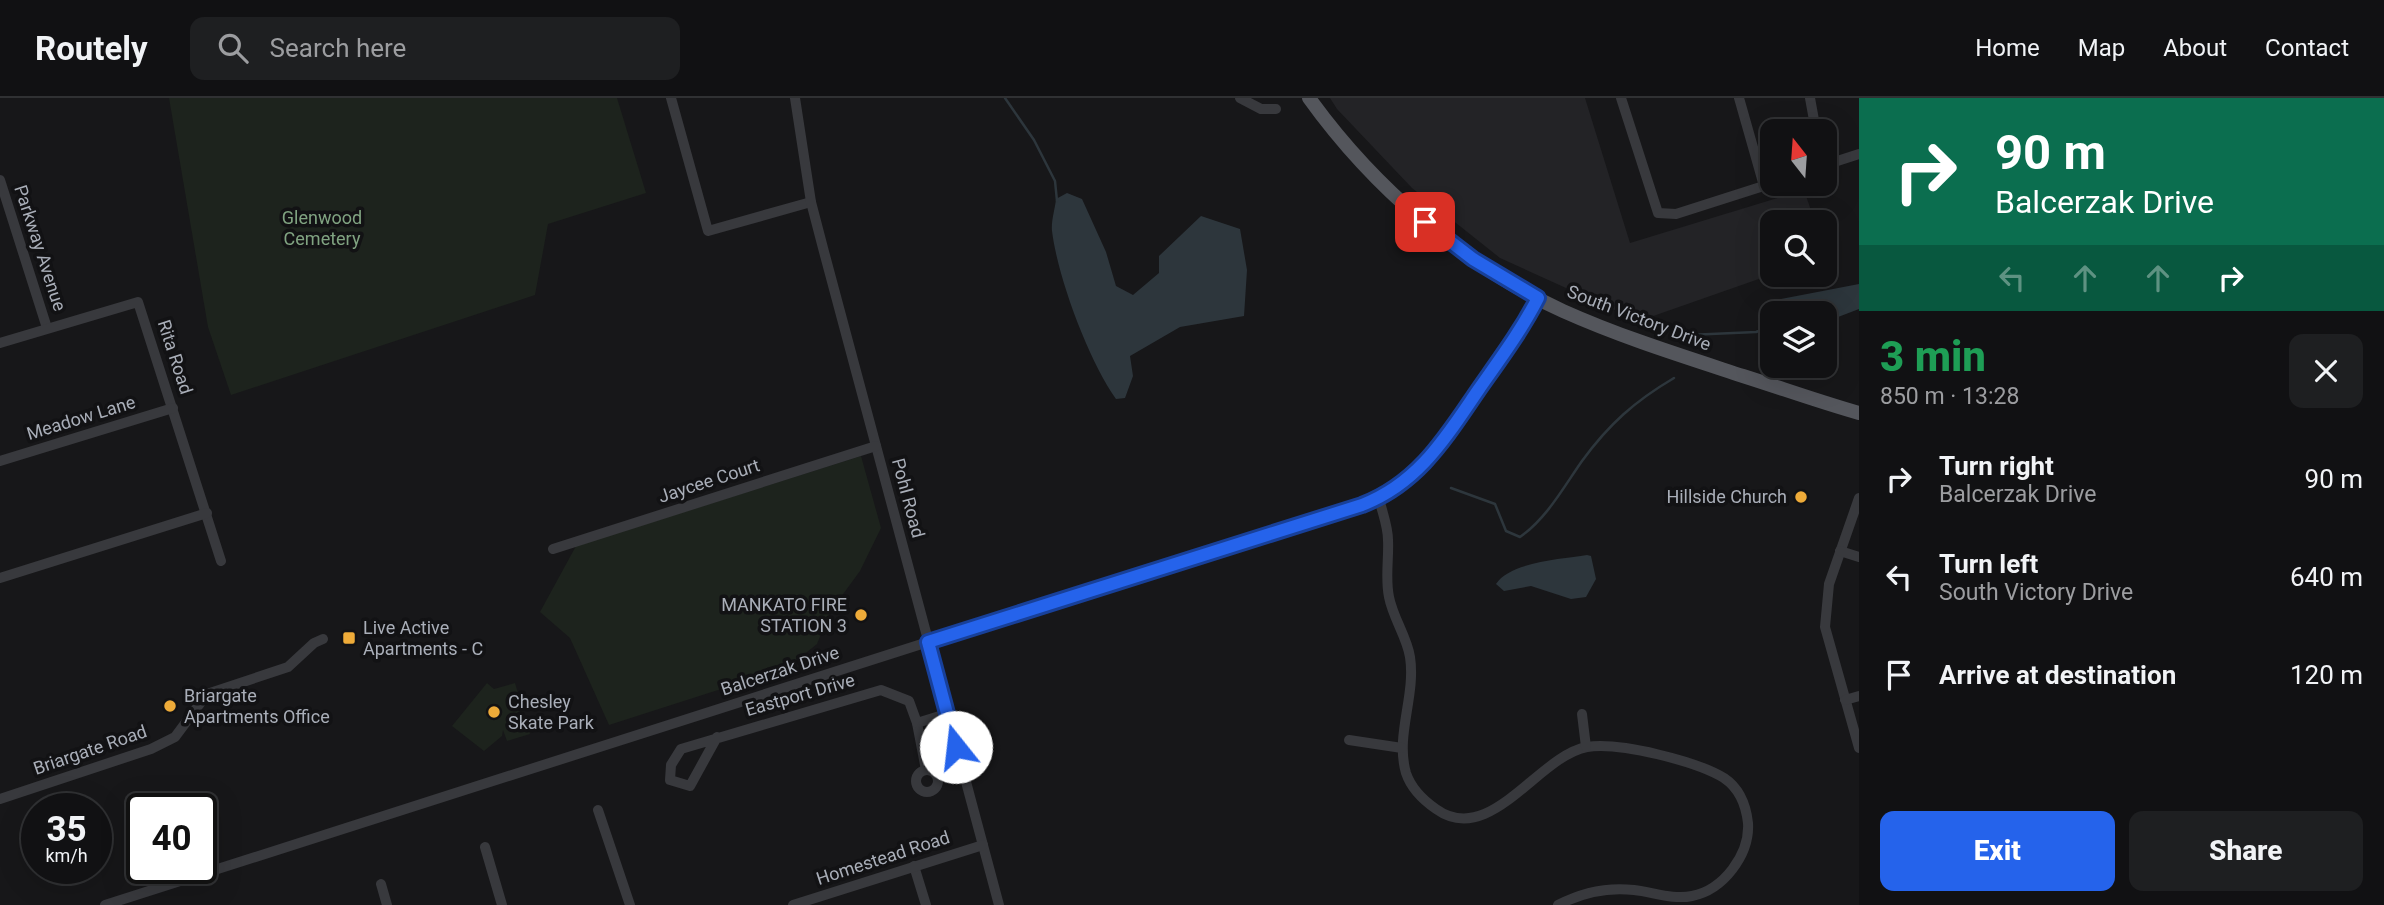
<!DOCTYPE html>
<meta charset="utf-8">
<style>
body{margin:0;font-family:Roboto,sans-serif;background:#1e1f21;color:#f1f3f6;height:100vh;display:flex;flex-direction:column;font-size:26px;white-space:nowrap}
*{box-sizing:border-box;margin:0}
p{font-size:23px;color:#9c9da0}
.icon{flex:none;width:38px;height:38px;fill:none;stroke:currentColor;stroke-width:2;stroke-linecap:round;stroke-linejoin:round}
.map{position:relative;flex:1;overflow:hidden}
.panel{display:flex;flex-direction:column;background:#111113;width:525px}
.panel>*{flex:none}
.banner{background:#0b6e4f;color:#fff;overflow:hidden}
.needle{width:46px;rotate:343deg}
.controls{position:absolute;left:1760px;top:21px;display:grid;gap:14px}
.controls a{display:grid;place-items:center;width:77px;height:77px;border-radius:14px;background:#111113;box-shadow:0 7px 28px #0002,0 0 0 2px #303133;font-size:35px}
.speed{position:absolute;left:21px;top:695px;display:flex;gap:14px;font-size:35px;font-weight:700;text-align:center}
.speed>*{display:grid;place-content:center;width:91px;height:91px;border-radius:50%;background:#111113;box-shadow:0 7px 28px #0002,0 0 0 2px #303133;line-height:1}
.speed small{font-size:18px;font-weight:400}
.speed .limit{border:4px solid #111;border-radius:10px;background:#fff;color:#111}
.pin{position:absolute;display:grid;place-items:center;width:60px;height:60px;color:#fff;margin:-30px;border-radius:14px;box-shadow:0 4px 10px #0006}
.me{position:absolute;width:77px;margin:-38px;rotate:344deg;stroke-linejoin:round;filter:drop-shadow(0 0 5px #0008)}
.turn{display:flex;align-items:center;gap:24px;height:147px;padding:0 21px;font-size:32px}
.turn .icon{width:91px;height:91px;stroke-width:2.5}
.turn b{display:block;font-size:49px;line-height:60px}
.lanes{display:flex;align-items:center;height:66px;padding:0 21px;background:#0003;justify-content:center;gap:35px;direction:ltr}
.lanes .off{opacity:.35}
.round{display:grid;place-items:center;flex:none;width:74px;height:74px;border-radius:14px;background:#1e1f21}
.headline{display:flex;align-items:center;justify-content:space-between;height:119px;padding:0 21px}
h1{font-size:42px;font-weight:800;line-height:52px;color:#1e9e55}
.action{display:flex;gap:14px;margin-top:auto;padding:14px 21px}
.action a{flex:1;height:80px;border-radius:14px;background:#2563eb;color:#fff;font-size:28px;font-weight:800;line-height:80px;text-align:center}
.action a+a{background:#1e1f21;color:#f1f3f6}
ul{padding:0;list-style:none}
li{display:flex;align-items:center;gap:21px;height:98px;padding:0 21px}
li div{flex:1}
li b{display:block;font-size:26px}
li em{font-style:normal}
header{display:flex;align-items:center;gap:42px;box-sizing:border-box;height:98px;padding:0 35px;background:#111113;border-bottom:2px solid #303133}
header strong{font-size:33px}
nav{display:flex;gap:38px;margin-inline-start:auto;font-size:24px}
.search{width:490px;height:63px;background:#1e1f21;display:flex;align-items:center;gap:18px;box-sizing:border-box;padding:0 24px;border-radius:14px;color:#9c9da0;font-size:26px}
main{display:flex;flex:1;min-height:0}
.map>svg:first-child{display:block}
.built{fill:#232326}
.green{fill:#1d231d}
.water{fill:#2d363c}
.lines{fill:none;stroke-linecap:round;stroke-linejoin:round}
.stream{stroke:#2d363c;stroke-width:2.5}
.minor{stroke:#38393d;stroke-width:10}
.major{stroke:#54565c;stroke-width:14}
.route-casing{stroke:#184099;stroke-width:18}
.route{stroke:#2563eb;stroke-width:12}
.poi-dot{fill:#eeab39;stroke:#121214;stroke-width:2.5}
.labels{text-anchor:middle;stroke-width:7;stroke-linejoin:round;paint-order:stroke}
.park-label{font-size:18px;fill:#80a381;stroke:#121214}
.street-label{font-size:18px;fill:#a9aeb8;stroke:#121214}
.poi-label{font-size:18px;fill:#a9aeb8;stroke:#121214;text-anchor:start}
</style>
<header>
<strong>Routely</strong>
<div class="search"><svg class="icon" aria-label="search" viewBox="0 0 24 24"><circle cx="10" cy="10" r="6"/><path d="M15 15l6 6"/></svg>Search here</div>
<nav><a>Home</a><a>Map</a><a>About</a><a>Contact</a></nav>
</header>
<main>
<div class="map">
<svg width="1859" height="807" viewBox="0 0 1859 807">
<rect width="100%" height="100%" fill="#171719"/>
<polygon class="built" points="1330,0 1585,0 1630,145 1804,92 1815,124 1773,124 1773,176 1639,223 1500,160 1412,90 1337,11"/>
<g class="green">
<polygon points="169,0 617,0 646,95 548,126 535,197 231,297 208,229"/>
<polygon points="861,358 881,430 860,473 830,514 817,546 787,570 609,627 570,540 540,514 576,448"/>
<polygon points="487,585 494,591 515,585 530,636 507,643 503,632 502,638 484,653 452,628"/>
</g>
<g class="water">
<path d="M1067 95 1082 101 1106 154 1116 188 1133 197 1159 175V158L1201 118 1240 131 1247 172 1244 218 1180 229 1130 258 1133 278 1125 300 1116 301C1089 263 1058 181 1052 133 1051 123 1055 111 1056 101Z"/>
<polygon points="1859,186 1859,211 1825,224 1825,215 1773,215 1773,227 1770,225 1773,210 1781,201"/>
<path d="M1587 457 1591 458 1596 481 1586 499 1571 501 1531 488 1504 493 1496 486C1510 464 1562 461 1587 457Z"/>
</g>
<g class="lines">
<g class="stream">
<polyline points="1005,0 1034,42 1055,83 1057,103"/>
<polyline points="1688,237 1756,234 1773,228"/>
<path d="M1451 390 1495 406 1506 433 1520 439C1547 420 1563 390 1582 363 1609 326 1635 303 1674 280"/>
</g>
<g class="minor">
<polyline points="671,0 708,133 811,104"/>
<polyline points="795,0 811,104 823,150 999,807"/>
<polyline points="1240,0 1261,11 1276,11"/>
<polyline points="1621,0 1658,115 1676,116 1773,85"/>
<polyline points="1739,0 1764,88"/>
<polyline points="1810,0 1816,33"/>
<polyline points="1825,67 1859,56"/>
<polyline points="0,82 47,230"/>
<polyline points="0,245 138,204 221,463"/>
<polyline points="0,363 173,310"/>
<path d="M1379 400C1382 414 1388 428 1388 442 1389 461 1385 480 1389 499 1393 520 1407 539 1410 559 1416 598 1395 637 1406 675 1411 690 1423 702 1436 711 1490 750 1538 658 1587 649 1620 644 1696 663 1724 680 1739 690 1746 707 1748 725 1750 757 1723 792 1692 798 1673 802 1653 794 1634 792 1608 789 1581 795 1558 807"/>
<polyline points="1859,400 1829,486 1825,529 1859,650"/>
<polyline points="553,451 876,348"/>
<polyline points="1840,453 1859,459"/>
<polyline points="0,480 207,415"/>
<polyline points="1845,602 1859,598"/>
<polyline points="1582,616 1586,649"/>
<polyline points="917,625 926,672"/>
<polyline points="717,639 690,688 670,682 671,667 681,651 881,592 909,603 917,625 946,616"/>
<polyline points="1349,642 1402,650"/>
<circle cx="927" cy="683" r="11"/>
<polyline points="0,701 151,651 175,639 207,596 288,569 314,545 323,541"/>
<polyline points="598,712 630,807"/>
<polyline points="485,749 502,807"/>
<polyline points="914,768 926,807"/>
<polyline points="381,786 387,807"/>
<path d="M105 807 1379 400C1426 374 1449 334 1479 291 1500 261 1521 232 1538 200"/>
<polyline points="793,807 983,747"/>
</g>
<path class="major" d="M1309 0C1373 89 1463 167 1563 213 1621 239 1682 258 1743 278 1781 290 1820 304 1859 315"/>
</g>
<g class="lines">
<g class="route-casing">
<path id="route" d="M956 649 928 544 1362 407C1419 385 1446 339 1479 291 1500 261 1521 233 1538 200L1473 161 1425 124"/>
</g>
<use href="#route" class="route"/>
</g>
<g class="poi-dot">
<circle cx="1801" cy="399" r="7"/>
<circle cx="861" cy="517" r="7"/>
<rect x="342" y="533" width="14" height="14" rx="3.5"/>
<circle cx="170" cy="608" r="7"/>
<circle cx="494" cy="614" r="7"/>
</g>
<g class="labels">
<g class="park-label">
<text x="322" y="126">Glenwood<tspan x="322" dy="21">Cemetery</tspan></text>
</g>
<g class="street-label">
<text transform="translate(40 150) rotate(72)" y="6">Parkway Avenue</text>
<text transform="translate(1639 220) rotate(21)" y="6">South Victory Drive</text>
<text transform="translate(175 259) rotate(72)" y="6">Rita Road</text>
<text transform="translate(81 320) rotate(-17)" y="6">Meadow Lane</text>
<text transform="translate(709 383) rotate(-18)" y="6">Jaycee Court</text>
<text transform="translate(908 400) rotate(75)" y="6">Pohl Road</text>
<text transform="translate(780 573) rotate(-18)" y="6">Balcerzak Drive</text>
<text transform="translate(800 597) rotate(-16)" y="6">Eastport Drive</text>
<text transform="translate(90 652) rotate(-19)" y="6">Briargate Road</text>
<text transform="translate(883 760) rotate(-18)" y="6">Homestead Road</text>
</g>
<g class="poi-label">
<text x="1787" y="405" text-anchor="end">Hillside Church</text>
<text x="847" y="513" text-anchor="end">MANKATO FIRE<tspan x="847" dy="21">STATION 3</tspan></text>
<text x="363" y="536">Live Active<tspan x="363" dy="21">Apartments - C</tspan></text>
<text x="184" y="604">Briargate<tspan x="184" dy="21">Apartments Office</tspan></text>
<text x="508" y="610">Chesley<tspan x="508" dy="21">Skate Park</tspan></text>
</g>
</g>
</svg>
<div class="controls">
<a><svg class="needle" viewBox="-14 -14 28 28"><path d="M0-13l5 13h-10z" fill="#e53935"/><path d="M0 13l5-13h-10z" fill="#9c9da0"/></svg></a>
<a><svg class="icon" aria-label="search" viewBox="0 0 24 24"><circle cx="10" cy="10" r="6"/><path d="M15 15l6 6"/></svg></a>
<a><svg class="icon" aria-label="layers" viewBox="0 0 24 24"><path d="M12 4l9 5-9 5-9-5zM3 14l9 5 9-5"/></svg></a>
</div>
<div class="speed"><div>35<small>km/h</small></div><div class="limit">40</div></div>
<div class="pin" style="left:1425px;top:124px;background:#d93025"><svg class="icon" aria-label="arrive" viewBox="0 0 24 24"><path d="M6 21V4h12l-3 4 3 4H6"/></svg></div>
<svg class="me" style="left:956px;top:649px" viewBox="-20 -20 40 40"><circle r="19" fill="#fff"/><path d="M0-13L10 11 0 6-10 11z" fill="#2563eb"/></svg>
</div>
<section class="panel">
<div class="banner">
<div class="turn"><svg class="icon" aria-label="right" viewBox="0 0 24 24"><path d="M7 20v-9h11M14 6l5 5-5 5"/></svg><div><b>90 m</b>Balcerzak Drive</div></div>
<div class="lanes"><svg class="icon off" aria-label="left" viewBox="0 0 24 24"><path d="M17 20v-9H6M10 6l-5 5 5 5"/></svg><svg class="icon off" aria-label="ahead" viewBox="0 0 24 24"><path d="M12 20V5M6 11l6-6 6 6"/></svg><svg class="icon off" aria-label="ahead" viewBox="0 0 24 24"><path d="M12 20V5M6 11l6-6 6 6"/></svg><svg class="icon" aria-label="right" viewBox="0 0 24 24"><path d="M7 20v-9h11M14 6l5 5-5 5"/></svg></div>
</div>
<div class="headline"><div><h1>3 min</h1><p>850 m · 13:28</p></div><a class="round"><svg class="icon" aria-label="close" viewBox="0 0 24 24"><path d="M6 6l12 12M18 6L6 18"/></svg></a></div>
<ul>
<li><svg class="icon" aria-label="right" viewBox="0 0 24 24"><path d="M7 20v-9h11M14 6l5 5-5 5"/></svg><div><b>Turn right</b><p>Balcerzak Drive</p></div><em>90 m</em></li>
<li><svg class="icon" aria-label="left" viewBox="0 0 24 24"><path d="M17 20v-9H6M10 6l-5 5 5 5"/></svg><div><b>Turn left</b><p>South Victory Drive</p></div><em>640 m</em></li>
<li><svg class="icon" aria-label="arrive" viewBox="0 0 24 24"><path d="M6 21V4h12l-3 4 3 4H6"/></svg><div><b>Arrive at destination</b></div><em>120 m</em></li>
</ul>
<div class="action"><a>Exit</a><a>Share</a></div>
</section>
</main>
